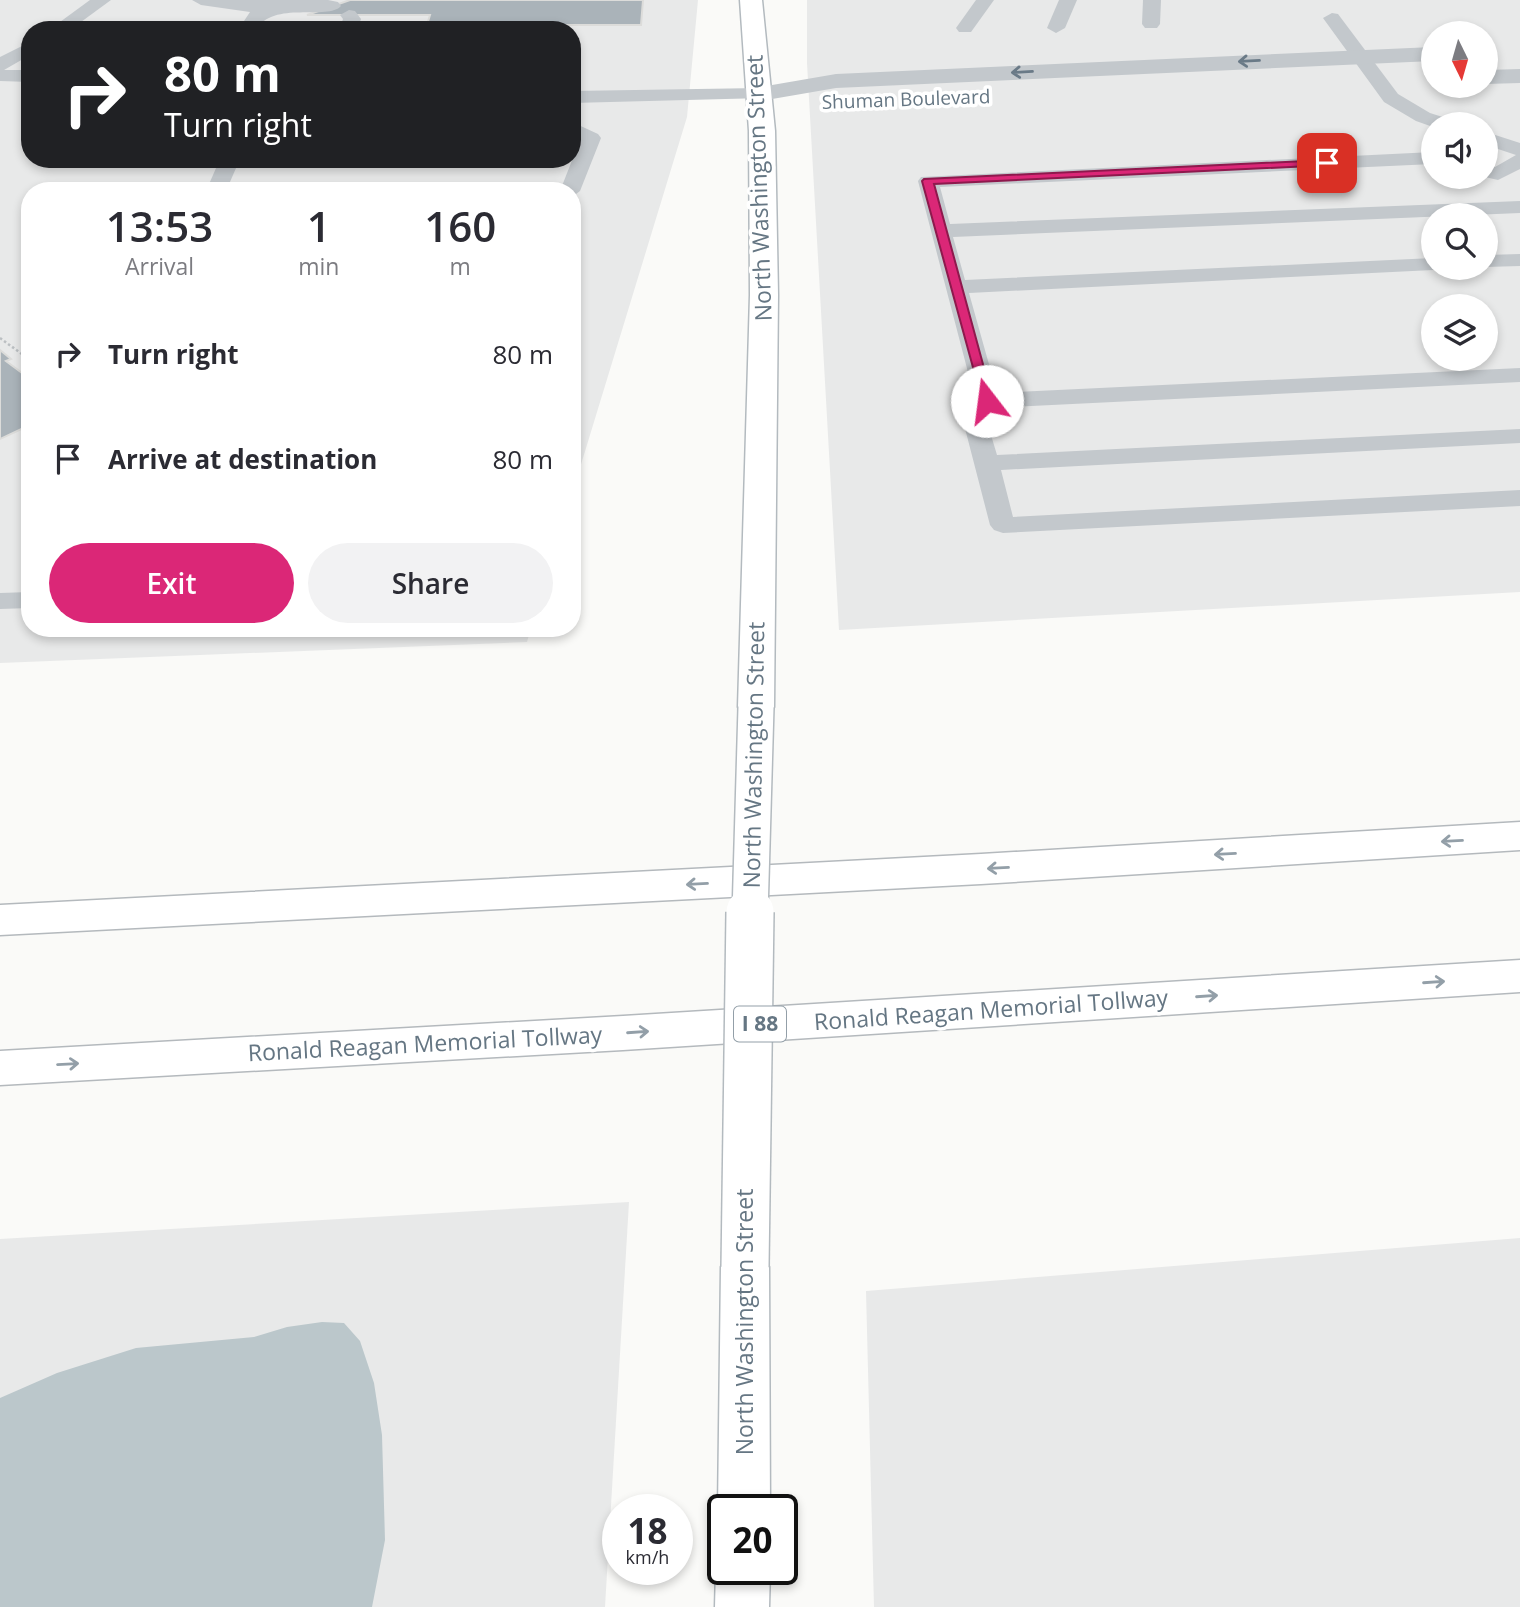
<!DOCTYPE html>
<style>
body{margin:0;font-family:"Open Sans",sans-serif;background:#f2f2f3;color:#2b2b33;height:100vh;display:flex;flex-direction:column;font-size:26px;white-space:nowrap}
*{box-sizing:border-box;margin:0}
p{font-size:23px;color:#7c7c81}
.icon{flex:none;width:38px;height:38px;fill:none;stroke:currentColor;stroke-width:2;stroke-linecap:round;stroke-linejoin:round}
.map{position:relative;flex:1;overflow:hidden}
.sheet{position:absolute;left:21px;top:182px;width:560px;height:455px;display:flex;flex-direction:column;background:#fff;border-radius:28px;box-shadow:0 4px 10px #0003}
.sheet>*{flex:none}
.hud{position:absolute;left:21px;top:21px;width:560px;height:147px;border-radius:28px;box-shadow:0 4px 10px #0003;background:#202124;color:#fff;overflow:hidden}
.needle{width:46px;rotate:175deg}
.tools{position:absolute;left:1421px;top:21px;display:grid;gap:14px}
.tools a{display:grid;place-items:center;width:77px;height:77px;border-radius:50%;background:#fff;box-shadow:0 4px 10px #0003;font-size:35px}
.speed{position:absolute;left:602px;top:1494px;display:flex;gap:14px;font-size:35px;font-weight:700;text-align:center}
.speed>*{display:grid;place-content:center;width:91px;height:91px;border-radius:50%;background:#fff;box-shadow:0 4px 10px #0003;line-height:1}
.speed small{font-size:18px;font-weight:400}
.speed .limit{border:4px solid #111;border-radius:10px;background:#fff;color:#111}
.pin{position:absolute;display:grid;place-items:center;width:60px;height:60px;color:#fff;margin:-30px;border-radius:14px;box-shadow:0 4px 10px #0006}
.me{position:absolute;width:77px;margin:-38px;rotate:345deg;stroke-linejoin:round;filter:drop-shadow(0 0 5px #0008)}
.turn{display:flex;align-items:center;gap:24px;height:147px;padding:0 28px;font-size:32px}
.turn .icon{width:91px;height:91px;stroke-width:2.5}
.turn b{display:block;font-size:49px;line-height:60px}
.eta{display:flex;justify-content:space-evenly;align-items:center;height:119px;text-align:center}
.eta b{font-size:42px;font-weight:600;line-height:49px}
.cta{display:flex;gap:14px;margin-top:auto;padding:14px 28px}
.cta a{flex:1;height:80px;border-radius:42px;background:#db2777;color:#fff;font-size:28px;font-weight:600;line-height:80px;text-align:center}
.cta a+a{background:#f2f2f3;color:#2b2b33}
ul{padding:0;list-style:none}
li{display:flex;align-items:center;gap:21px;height:105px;padding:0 28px}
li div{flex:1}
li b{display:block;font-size:26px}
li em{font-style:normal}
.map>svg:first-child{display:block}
.built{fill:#e8e9e9;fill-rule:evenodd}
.water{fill:#bbc7cb}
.building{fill:#aab3b9;stroke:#dcdcda;stroke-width:2}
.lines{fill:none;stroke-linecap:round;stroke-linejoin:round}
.secondary-casing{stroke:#b3babf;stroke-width:3}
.highway-casing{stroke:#b4b9bd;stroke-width:3}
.path{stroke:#bbbfc2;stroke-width:2.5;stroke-dasharray:2.5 2.5;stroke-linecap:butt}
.lane{fill:#c3c8cc;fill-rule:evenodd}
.street{fill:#c3c8cc;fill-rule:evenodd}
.secondary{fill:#fff;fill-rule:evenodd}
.highway{fill:#fff;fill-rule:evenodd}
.secondary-bridge-far1-casing{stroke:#b3babf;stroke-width:38;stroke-linecap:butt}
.secondary-bridge-casing{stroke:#b3babf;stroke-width:50;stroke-linecap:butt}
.secondary-bridge-far1{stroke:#fff;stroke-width:35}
.secondary-bridge{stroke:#fff;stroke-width:47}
.oneway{stroke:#6a7a87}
.oneway2{stroke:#939fa8}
.route{fill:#db2777;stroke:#8e194d;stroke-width:2}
.labels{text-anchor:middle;stroke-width:7;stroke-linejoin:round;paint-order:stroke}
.far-street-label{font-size:19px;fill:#657683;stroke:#fff}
.shield{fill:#fff;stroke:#939fa8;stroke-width:2}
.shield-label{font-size:21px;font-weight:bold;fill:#657683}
.street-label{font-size:23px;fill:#657683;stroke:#fff}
</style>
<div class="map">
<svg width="1520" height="1607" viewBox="0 0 1520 1607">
<rect width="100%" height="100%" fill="#fafaf8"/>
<g class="built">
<path d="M0 0H698L687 117 572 494V191H30V628H531L527 642 0 663ZM30 30H572V159H30Z"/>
<path d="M807 0H1520V592L839 630 807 63ZM1433 33H1486V86H1433ZM1433 124H1486V177H1433ZM1433 215H1486V268H1433ZM1433 306H1486V359H1433Z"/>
<polygon points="629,1202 605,1607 0,1607 0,1239"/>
<polygon points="1520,1238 1520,1607 874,1607 866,1291"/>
</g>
<polygon class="water" points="322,1322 344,1323 360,1341 374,1383 382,1435 385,1540 372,1607 0,1607 0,1398 57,1373 136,1348 254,1337 287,1327"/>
<g class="building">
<polygon points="350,0 643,0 641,25 427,25 430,15 307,15"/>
<polygon points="0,350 11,359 6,361 30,379 30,425 0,439"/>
</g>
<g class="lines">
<g class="secondary-casing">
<g id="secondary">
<polygon points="740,0 762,0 775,131 778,295 774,707 769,716 756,719 743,716 738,707 750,295 749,131"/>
<polygon points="745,1246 762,1252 769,1267 770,1510 723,1510 723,1521 718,1510 721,1267 728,1252"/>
<polygon points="723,1555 723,1570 770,1570 769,1607 715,1607 716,1570"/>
</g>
</g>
<g class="highway-casing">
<g id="highway">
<polygon points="1520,822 1520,850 981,884 0,935 0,905 981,854"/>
<polygon points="1520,960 1520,992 623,1050 0,1085 0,1051 623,1016"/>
</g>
</g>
<polyline class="path" points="0,338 30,360"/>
<g class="lane">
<polygon points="90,0 111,0 70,30 49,30"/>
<path d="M192 0H328L338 2 341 6C328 21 273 0 256 30H238L250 12 201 5Z"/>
<polygon points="976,0 994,0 971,32 959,32 956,28"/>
<polygon points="1059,0 1077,0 1065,28 1056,33 1047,28"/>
<polygon points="1143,0 1161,0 1160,24 1157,28 1145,28 1142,24"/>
<polygon points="349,10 355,11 361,19 357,30 339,30 343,19 340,15"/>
<polygon points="1332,13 1338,14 1398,94 1430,113 1452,120 1455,124 1433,124 1433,127 1416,121 1384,102 1323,18"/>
<polygon points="30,42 30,55 4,70 30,70 30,82 0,81 0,57"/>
<polygon points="760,88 767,90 770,94 767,98 572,103 572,91"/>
<polygon points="572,122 598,134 601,138 580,191 572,197 572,191 560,191 580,140 572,136"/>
<polygon points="1486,132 1520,143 1520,169 1498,180 1485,177 1486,165 1495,167 1516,155 1486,145"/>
<polygon points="1433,152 1433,164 940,187 950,224 1520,201 1520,213 953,237 965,280 1433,258 1433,268 1441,268 1433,270 969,293 997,393 1520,368 1520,382 993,408 985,415 997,455 1520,429 1520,443 1001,470 1013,517 1520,490 1520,506 1003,533 994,530 990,525 961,413 975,399 918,181 921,177"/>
<polygon points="220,159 240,159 226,191 206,191"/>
<polygon points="1520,254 1520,266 1486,267 1486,255"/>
<polygon points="30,592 30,608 0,609 0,593"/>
</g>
<g class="street">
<polygon points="1433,47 1433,61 836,88 760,101 751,99 748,94 751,89 760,87 836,74"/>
<polygon points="1520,69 1520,83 1486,84 1486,70"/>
</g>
<use href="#secondary" class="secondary"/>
<use href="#highway" class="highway"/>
<g class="secondary-bridge-far1-casing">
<polyline id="secondary-bridge-far1" points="750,914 756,707"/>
</g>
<g class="secondary-bridge-casing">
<polyline id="secondary-bridge" points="745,1267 750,912"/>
</g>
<use href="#secondary-bridge-far1" class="secondary-bridge-far1"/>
<use href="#secondary-bridge" class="secondary-bridge"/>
</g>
<defs><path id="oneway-shaft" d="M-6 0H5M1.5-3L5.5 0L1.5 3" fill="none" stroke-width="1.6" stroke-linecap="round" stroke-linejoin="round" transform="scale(1.75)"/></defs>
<g class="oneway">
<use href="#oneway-shaft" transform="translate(1249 61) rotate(177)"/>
<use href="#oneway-shaft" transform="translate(1022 72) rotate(177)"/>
</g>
<g class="oneway2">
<use href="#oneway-shaft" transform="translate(1452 841) rotate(177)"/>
<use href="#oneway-shaft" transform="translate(1225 854) rotate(177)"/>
<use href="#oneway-shaft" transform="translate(998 868) rotate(177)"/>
<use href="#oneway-shaft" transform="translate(697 884) rotate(177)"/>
<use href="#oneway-shaft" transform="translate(1434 982) rotate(-4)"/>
<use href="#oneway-shaft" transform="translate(1207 996) rotate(-4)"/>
<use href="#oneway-shaft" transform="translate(638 1032) rotate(-4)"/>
<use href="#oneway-shaft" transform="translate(68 1064) rotate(-3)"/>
</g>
<polygon class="route" points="1327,160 1331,160 1331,165 934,184 993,401 987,405 983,404 922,181 924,179"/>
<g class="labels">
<g class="far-street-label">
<text transform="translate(906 99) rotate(-2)" y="7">Shuman Boulevard</text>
</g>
<rect class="shield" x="734" y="1006.5" width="52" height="35" rx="5"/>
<g class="shield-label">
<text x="760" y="1031">I 88</text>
</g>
<g class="street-label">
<text transform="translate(759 188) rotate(-92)" y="8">North Washington Street</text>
<text transform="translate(754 755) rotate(-89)" y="8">North Washington Street</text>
<text transform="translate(991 1010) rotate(-4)" y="8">Ronald Reagan Memorial Tollway</text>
<text transform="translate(425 1044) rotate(-3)" y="8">Ronald Reagan Memorial Tollway</text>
<text transform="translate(745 1322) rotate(-90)" y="8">North Washington Street</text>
</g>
</g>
</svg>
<div class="tools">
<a><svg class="needle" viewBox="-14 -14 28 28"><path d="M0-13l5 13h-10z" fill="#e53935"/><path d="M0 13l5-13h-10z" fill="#7c7c81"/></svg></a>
<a><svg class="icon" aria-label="sound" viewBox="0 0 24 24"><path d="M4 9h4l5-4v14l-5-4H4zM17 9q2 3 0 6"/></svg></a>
<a><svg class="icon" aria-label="search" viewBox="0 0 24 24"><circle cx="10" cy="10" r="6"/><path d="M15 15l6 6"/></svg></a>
<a><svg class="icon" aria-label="layers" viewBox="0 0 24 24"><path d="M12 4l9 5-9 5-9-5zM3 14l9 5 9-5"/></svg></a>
</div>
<div class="speed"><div>18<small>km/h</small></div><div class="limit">20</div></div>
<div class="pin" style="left:1327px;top:163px;background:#d93025"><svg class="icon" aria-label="arrive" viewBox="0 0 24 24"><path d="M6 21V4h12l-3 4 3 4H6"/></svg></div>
<svg class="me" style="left:987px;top:401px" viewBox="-20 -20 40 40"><circle r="19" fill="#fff"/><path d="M0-13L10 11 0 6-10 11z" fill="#db2777"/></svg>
<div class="hud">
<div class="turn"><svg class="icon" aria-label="right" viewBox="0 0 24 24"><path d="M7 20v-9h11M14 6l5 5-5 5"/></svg><div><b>80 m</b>Turn right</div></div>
</div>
<section class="sheet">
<div class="eta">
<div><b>13:53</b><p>Arrival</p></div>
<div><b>1</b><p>min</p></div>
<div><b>160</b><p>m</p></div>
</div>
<ul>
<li><svg class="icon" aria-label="right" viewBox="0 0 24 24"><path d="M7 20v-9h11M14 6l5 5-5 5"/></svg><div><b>Turn right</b></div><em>80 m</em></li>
<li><svg class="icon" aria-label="arrive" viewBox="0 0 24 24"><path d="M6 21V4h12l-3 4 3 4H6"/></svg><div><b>Arrive at destination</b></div><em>80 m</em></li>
</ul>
<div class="cta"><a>Exit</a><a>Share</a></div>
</section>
</div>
